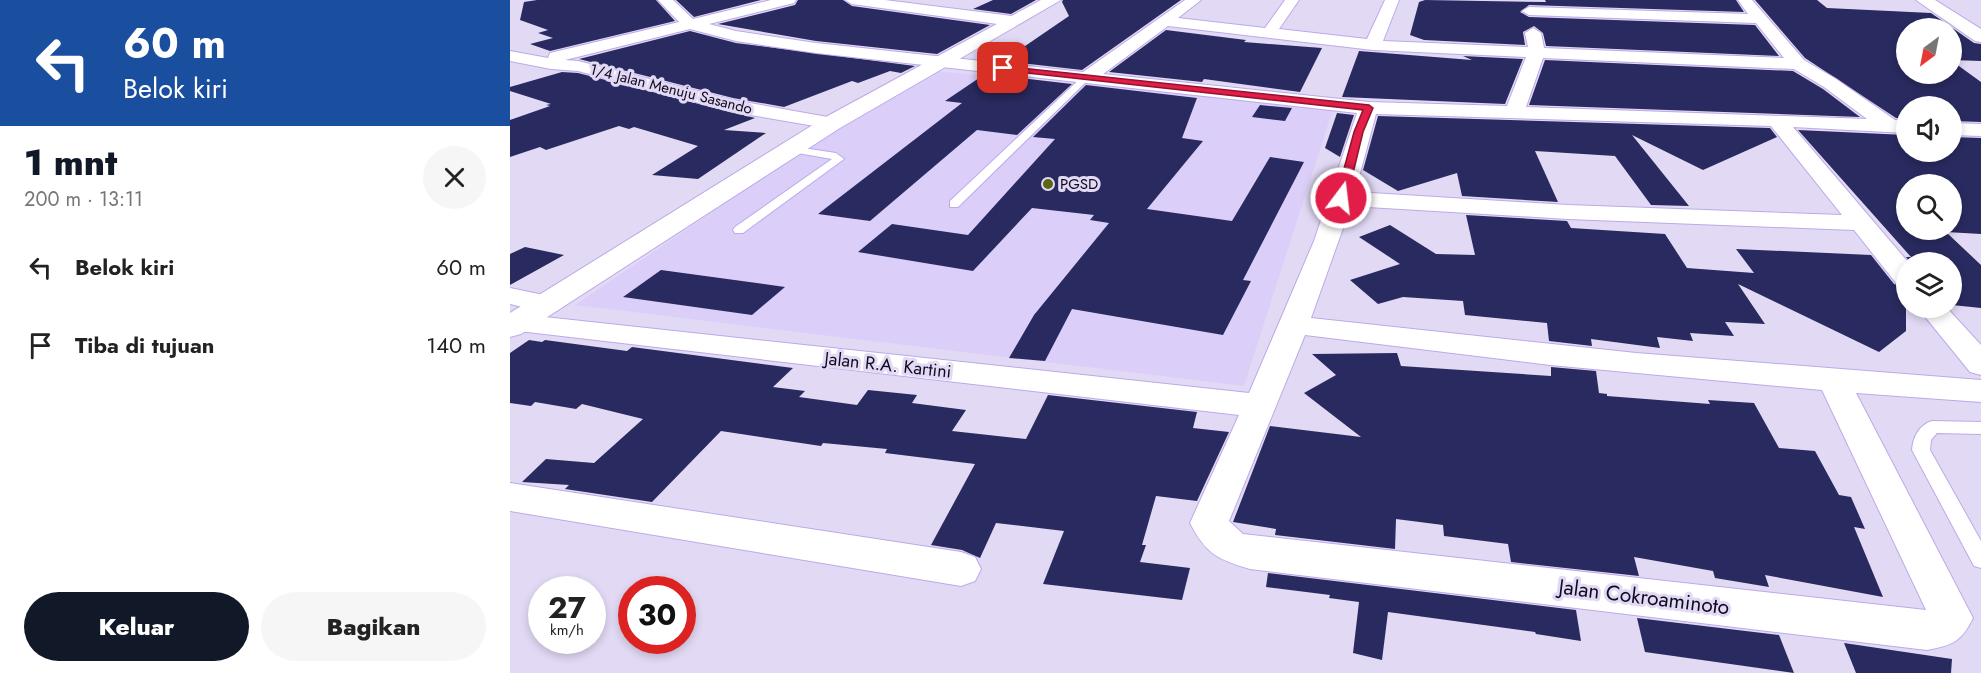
<!DOCTYPE html>
<html lang="id">
<meta charset="utf-8">
<style>
body{margin:0;font-family:Jost,sans-serif;background:#f6f6f6;color:#222;height:100vh;display:flex;flex-direction:column;font-size:22px;white-space:nowrap}
*{box-sizing:border-box;margin:0}
p{font-size:20px;color:#767676}
.icon{flex:none;width:33px;height:33px;fill:none;stroke:currentColor;stroke-width:2;stroke-linecap:round;stroke-linejoin:round}
.map{position:relative;flex:1;overflow:hidden}
.panel{display:flex;flex-direction:column;background:#fff;width:510px}
.panel>*{flex:none}
.banner{background:#1a4fa0;color:#fff;overflow:hidden}
.needle{width:39px;rotate:212deg}
.controls{position:absolute;left:1386px;top:18px;display:grid;gap:12px}
.controls a{display:grid;place-items:center;width:66px;height:66px;border-radius:50%;background:#fff;box-shadow:0 3px 9px #0003;font-size:30px}
.speed{position:absolute;left:18px;top:576px;display:flex;gap:12px;font-size:30px;font-weight:700;text-align:center}
.speed>*{display:grid;place-content:center;width:78px;height:78px;border-radius:50%;background:#fff;box-shadow:0 3px 9px #0003;line-height:1}
.speed small{font-size:15px;font-weight:400}
.speed .limit{border:9px solid #d22;background:#fff;color:#111}
.pin{position:absolute;display:grid;place-items:center;width:51px;height:51px;color:#fff;margin:-26px;border-radius:12px;box-shadow:0 3px 9px #0006}
.me{position:absolute;width:66px;margin:-33px;rotate:15deg;stroke-linejoin:round;filter:drop-shadow(0 0 4px #0008)}
.turn{display:flex;align-items:center;gap:21px;height:126px;padding:0 24px;font-size:27px}
.turn .icon{width:78px;height:78px;stroke-width:2.5}
.turn b{display:block;font-size:42px;line-height:51px}
.round{display:grid;place-items:center;flex:none;width:63px;height:63px;border-radius:32px;background:#f6f6f6}
.summary{display:flex;align-items:center;justify-content:space-between;height:102px;padding:0 24px}
h1{font-size:36px;font-weight:800;line-height:45px;color:#111827}
.button{display:flex;gap:12px;margin-top:auto;padding:12px 24px}
.button a{flex:1;height:69px;border-radius:36px;background:#111827;color:#fff;font-size:24px;font-weight:800;line-height:69px;text-align:center}
.button a+a{background:#f6f6f6;color:#222}
ul{padding:0;list-style:none}
li{display:flex;align-items:center;gap:18px;height:78px;padding:0 24px}
li div{flex:1}
li b{display:block;font-size:22px}
li em{font-style:normal}
main{display:flex;flex:1;min-height:0}
.map>svg:first-child{display:block}
.built{fill:#dbcffa}
.building{fill:#292a5f;fill-rule:evenodd}
.lines{fill:none;stroke-linecap:round;stroke-linejoin:round}
.lane-casing{stroke:#bda9e8;stroke-width:2}
.street-casing{stroke:#bda9e8;stroke-width:2}
.secondary-casing{stroke:#bda9e8;stroke-width:2}
.lane{fill:#fff;fill-rule:evenodd}
.street{fill:#fff;fill-rule:evenodd}
.secondary{fill:#fff;fill-rule:evenodd}
.route{fill:#e11d48;stroke:#92132f;stroke-width:1.5}
.poi-dot{fill:#5a680f;stroke:#e2daf5;stroke-width:2}
.labels{text-anchor:middle;stroke-width:6;stroke-linejoin:round;paint-order:stroke}
.far-street-label{font-size:15px;fill:#11091f;stroke:#e2daf5}
.far-poi-label{font-size:15px;fill:#11091f;stroke:#e2daf5;text-anchor:start}
.street-label{font-size:18px;fill:#11091f;stroke:#e2daf5}
.near-street-label{font-size:21px;fill:#11091f;stroke:#e2daf5}
</style>
<main>
<section class="panel">
<div class="banner">
<div class="turn"><svg class="icon" aria-label="left" viewBox="0 0 24 24"><path d="M17 20v-9H6M10 6l-5 5 5 5"/></svg><div><b>60 m</b>Belok kiri</div></div>
</div>
<div class="summary"><div><h1>1 mnt</h1><p>200 m · 13:11</p></div><a class="round"><svg class="icon" aria-label="close" viewBox="0 0 24 24"><path d="M6 6l12 12M18 6L6 18"/></svg></a></div>
<ul>
<li><svg class="icon" aria-label="left" viewBox="0 0 24 24"><path d="M17 20v-9H6M10 6l-5 5 5 5"/></svg><div><b>Belok kiri</b></div><em>60 m</em></li>
<li><svg class="icon" aria-label="arrive" viewBox="0 0 24 24"><path d="M6 21V4h12l-3 4 3 4H6"/></svg><div><b>Tiba di tujuan</b></div><em>140 m</em></li>
</ul>
<div class="button"><a>Keluar</a><a>Bagikan</a></div>
</section>
<div class="map">
<svg width="1471" height="673" viewBox="0 0 1471 673">
<rect width="100%" height="100%" fill="#e2daf5"/>
<polygon class="built" points="412,70 824,106 734,386 65,305"/>
<g class="building">
<polygon points="27,0 146,0 165,21 40,51 20,44 43,38 28,33 38,30 10,20 14,2"/>
<polygon points="166,0 251,0 184,17"/>
<polygon points="288,0 333,0 342,6 480,25 427,54 306,41 208,24 285,5"/>
<polygon points="483,0 526,0 501,14 463,9"/>
<polygon points="553,0 671,0 572,70 493,61 559,16 552,2"/>
<polygon points="915,0 1036,2 1035,0 1226,0 1234,12 1019,5 1010,12 1019,17 1245,25 1269,56 1036,46 1033,33 1024,26 1013,32 1015,45 914,40 900,35 909,2"/>
<polygon points="1245,0 1307,0 1317,8 1421,13 1464,43 1471,44 1471,61 1442,60 1442,28 1396,28 1396,74 1442,74 1442,61 1471,82 1471,122 1442,121 1442,106 1396,106 1396,119 1386,118 1295,58"/>
<polygon points="656,30 736,40 734,42 812,48 790,92 694,79 692,82 599,72"/>
<polygon points="180,31 226,43 405,66 391,73 380,71 348,83 342,81 274,107 223,98 69,59"/>
<polygon points="849,51 962,60 953,56 1013,59 995,104 832,97"/>
<polygon points="1035,60 1283,71 1313,89 1350,117 1019,105"/>
<polygon points="52,72 68,73 245,118 214,130 256,133 188,179 142,175 188,146 124,127 119,129 109,126 36,150 30,147 0,157 0,120 40,106 36,105 41,104 0,91 0,87"/>
<polygon points="475,74 562,84 507,135 467,130 360,221 308,214 452,103 435,101"/>
<polygon points="576,85 687,98 672,138 693,141 637,209 722,221 760,157 794,162 733,280 741,281 713,335 562,309 535,361 499,358 524,315 599,223 580,220 584,215 522,208 463,271 348,252 382,224 458,235 545,139 523,137"/>
<polygon points="750,105 782,108 775,121 742,117"/>
<polygon points="827,113 844,115 830,157 815,148"/>
<polygon points="868,116 1260,128 1267,137 1193,170 1122,135 1179,206 1141,205 1105,156 1025,151 1048,202 952,196 947,173 888,191 853,170"/>
<path d="M1288 130 1396 135V152H1442V137L1471 138V234L1436 232 1471 265V308L1442 305V262H1400L1396 257H1401ZM1396 184H1442V230H1396Z"/>
<polygon points="956,215 1057,221 1061,228 1155,234 1177,268 1244,273 1226,249 1361,255 1384,284 1396,287 1396,331 1369,352 1228,284 1255,324 1215,322 1224,336 1180,333 1183,341 1147,337 1150,348 1081,339 1082,346 1039,341 1037,323 955,315 953,301 893,297 868,304 840,280 890,264 849,237 880,225 926,254 965,255"/>
<polygon points="15,247 54,255 0,285 0,254"/>
<polygon points="151,270 275,287 242,315 113,297"/>
<polygon points="19,340 32,342 35,340 117,351 122,347 283,368 263,387 295,391 289,397 347,405 358,390 407,395 402,403 456,410 442,431 516,439 538,395 687,412 683,428 719,432 687,501 646,496 632,545 636,545 630,562 680,568 672,600 533,584 554,531 486,523 470,558 452,550 421,545 465,464 375,453 377,449 313,443 311,446 211,431 142,502 55,489 59,485 12,482 36,459 84,463 133,419 72,404 66,409 25,402 21,406 0,403 0,353"/>
<polygon points="887,353 891,366 1041,376 1041,367 1086,371 1089,393 1097,394 1097,396 1200,404 1198,400 1244,403 1269,448 1305,451 1329,495 1341,497 1355,529 1344,527 1373,597 1255,575 1259,587 1205,578 1203,571 1124,557 1129,576 1001,562 998,544 934,536 933,525 886,519 885,549 765,535 766,529 723,522 760,426 851,437 794,393 826,375 802,354"/>
<polygon points="758,573 1066,610 1071,641 1026,634 1025,632 878,612 872,660 843,653 849,602 819,598 820,595 756,587"/>
<polygon points="1127,618 1269,635 1284,673 1135,652"/>
<polygon points="1334,643 1442,659 1441,673 1346,673"/>
</g>
<g class="lines">
<g class="lane-casing">
<g id="lane">
<polygon points="574,75 581,77 448,207 440,207 440,201"/>
<polygon points="280,146 326,153 334,159 233,233 225,233 223,230 225,227 322,159 276,151 275,149"/>
<path d="M1422 421 1471 422V434L1427 433 1421 440 1420 450 1471 541V568L1464 566 1402 450C1403 437 1409 425 1422 421Z"/>
</g>
</g>
<g class="street-casing">
<g id="street">
<path d="M148 0H163L183 19 261 0H286L284 3 199 24 226 31 306 43 573 72 675 0H691L668 18 755 28 775 0H789L769 29 857 39 875 0H889L873 41 1018 47 1015 33 1023 28 1031 33 1034 48 1274 58 1246 23 1019 15 1012 11 1019 7 1238 14 1228 0H1242L1294 60 1326 79 1385 120 1396 121V133L1283 127 1398 262 1396 285 1386 283 1344 230 1058 219 841 206 801 318 1126 353 1471 380V402L1346 393 1463 618C1451 642 1443 645 1417 650L740 569C707 559 696 554 680 523L729 415 0 330V316L7 314 739 393 804 241 847 113 306 53 226 41 180 29 55 60 68 61 223 100 329 119 332 123 329 127 322 129 223 112 68 71 41 69 0 61V51L38 58 40 53 169 22ZM658 26 863 50 1016 57 997 106 859 102 593 74ZM1033 58 1284 69 1314 87 1357 119 1016 107ZM866 114 1261 126 1332 215 1058 205 845 192ZM795 335 1040 365 1312 390 1416 610 733 534 719 521Z"/>
<polygon points="335,0 375,0 502,16 510,21 502,26 342,4"/>
<polygon points="1442,123 1471,124 1471,136 1442,135"/>
<polygon points="0,288 48,298 52,304 48,310 38,313 0,304"/>
<polygon points="1408,308 1437,308 1471,345 1471,375 1460,372"/>
<polygon points="0,483 451,552 465,557 471,569 465,581 451,586 0,511"/>
</g>
</g>
<g class="secondary-casing">
<g id="secondary">
<polygon points="531,0 551,0 330,128 11,334 0,337 0,313 314,118"/>
<polygon points="1406,0 1425,0 1471,29 1471,42 1465,41"/>
</g>
</g>
<use href="#lane" class="lane"/>
<use href="#street" class="street"/>
<use href="#secondary" class="secondary"/>
</g>
<polygon class="route" points="493,66 859,105 863,108 853,132 837,198 831,202 826,198 844,132 853,110 490,70 489,68"/>
<circle class="poi-dot" cx="538" cy="184" r="6"/>
<g class="labels">
<g class="far-street-label">
<text transform="translate(161 89) rotate(14)" y="5">1/4 Jalan Menuju Sasando</text>
</g>
<g class="far-poi-label">
<text x="550" y="189">PGSD</text>
</g>
<g class="street-label">
<text transform="translate(378 365) rotate(6)" y="6">Jalan R.A. Kartini</text>
</g>
<g class="near-street-label">
<text transform="translate(1134 597) rotate(7)" y="7">Jalan Cokroaminoto</text>
</g>
</g>
</svg>
<div class="controls">
<a><svg class="needle" viewBox="-14 -14 28 28"><path d="M0-13l5 13h-10z" fill="#e53935"/><path d="M0 13l5-13h-10z" fill="#767676"/></svg></a>
<a><svg class="icon" aria-label="sound" viewBox="0 0 24 24"><path d="M4 9h4l5-4v14l-5-4H4zM17 9q2 3 0 6"/></svg></a>
<a><svg class="icon" aria-label="search" viewBox="0 0 24 24"><circle cx="10" cy="10" r="6"/><path d="M15 15l6 6"/></svg></a>
<a><svg class="icon" aria-label="layers" viewBox="0 0 24 24"><path d="M12 4l9 5-9 5-9-5zM3 14l9 5 9-5"/></svg></a>
</div>
<div class="speed"><div>27<small>km/h</small></div><div class="limit">30</div></div>
<div class="pin" style="left:493px;top:68px;background:#d93025"><svg class="icon" aria-label="arrive" viewBox="0 0 24 24"><path d="M6 21V4h12l-3 4 3 4H6"/></svg></div>
<svg class="me" style="left:831px;top:198px" viewBox="-20 -20 40 40"><circle r="17" fill="#e11d48" stroke="#fff" stroke-width="3"/><path d="M0-11L8 9 0 5-8 9z" fill="#fff"/></svg>
</div>
</main>
